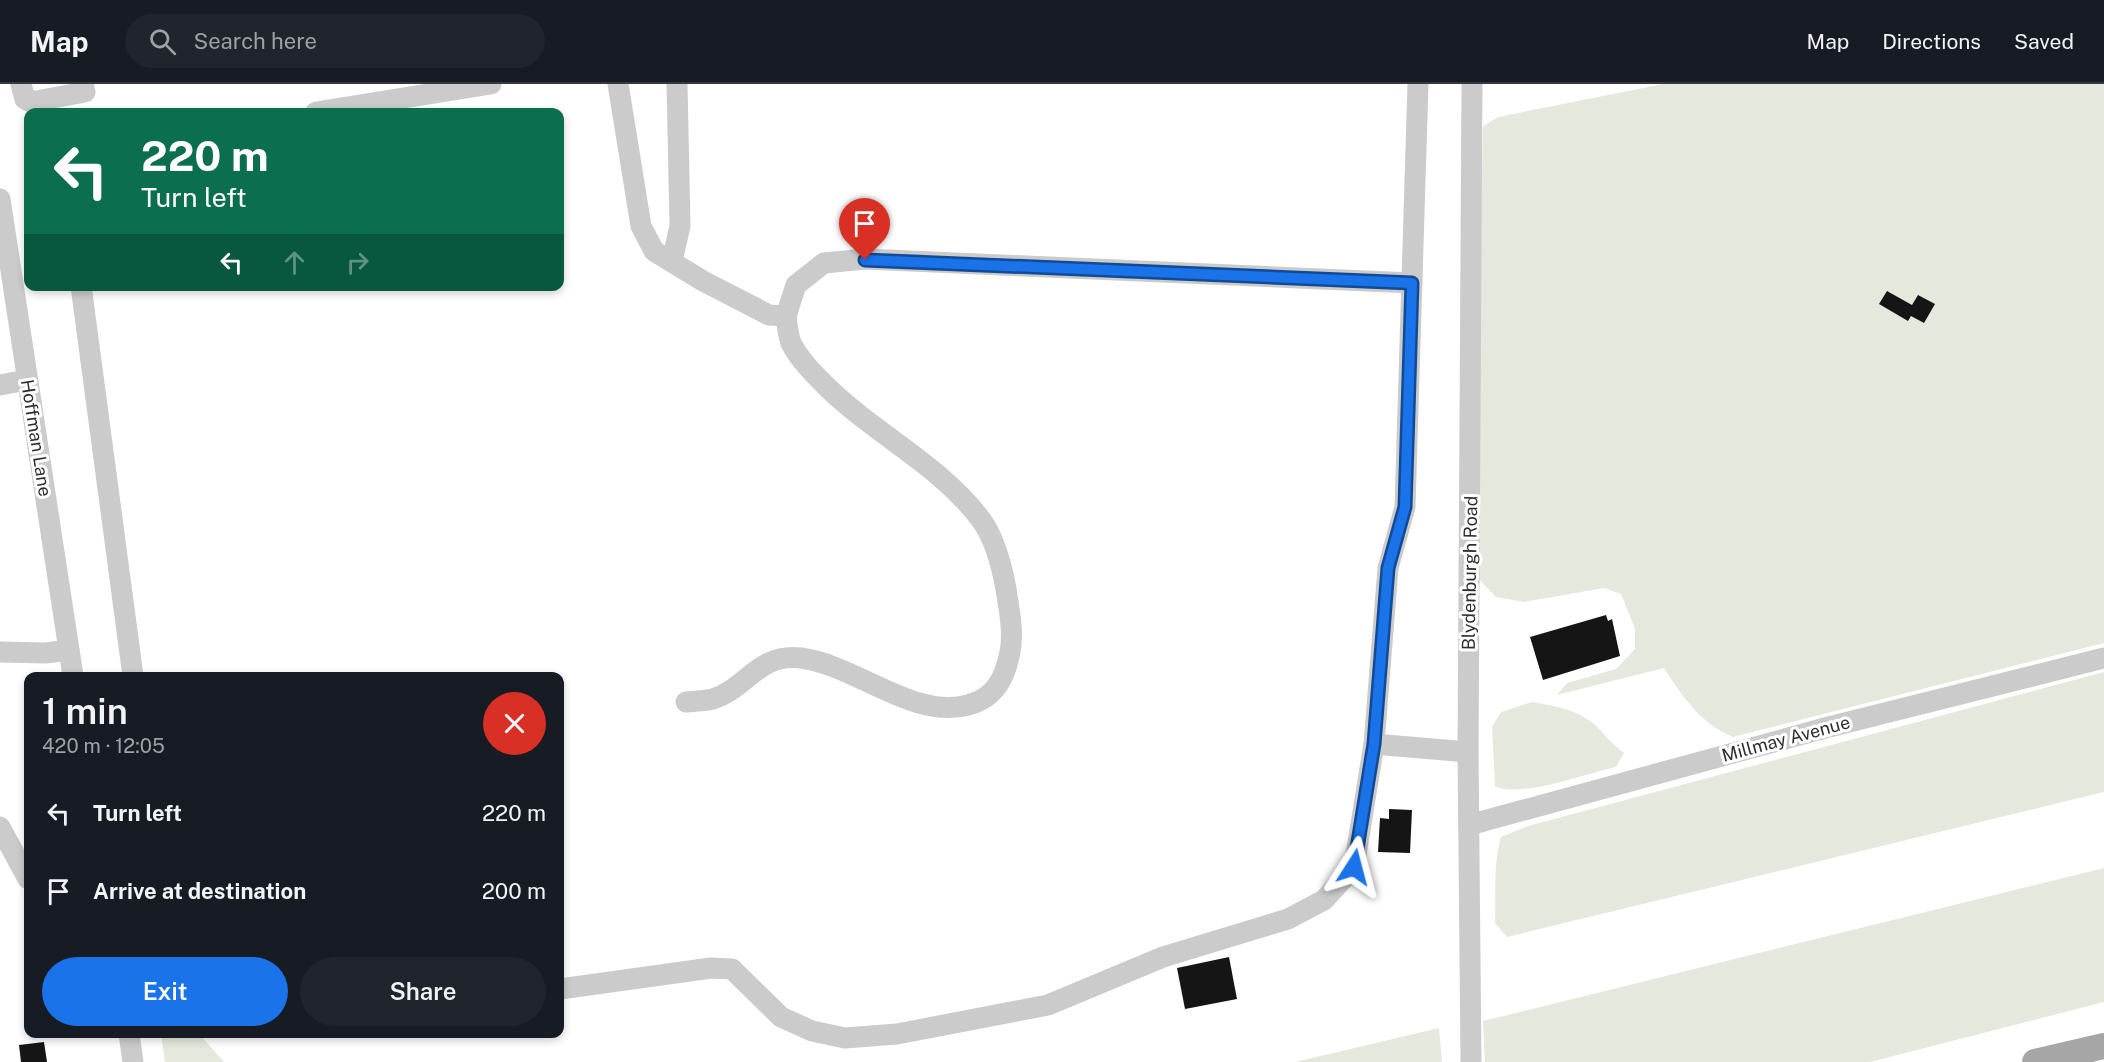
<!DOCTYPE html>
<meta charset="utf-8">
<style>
body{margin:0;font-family:"Public Sans",sans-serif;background:#20242c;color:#f1f3f6;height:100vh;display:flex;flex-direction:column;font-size:22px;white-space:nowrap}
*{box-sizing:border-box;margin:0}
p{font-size:20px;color:#9ea1a6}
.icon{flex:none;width:33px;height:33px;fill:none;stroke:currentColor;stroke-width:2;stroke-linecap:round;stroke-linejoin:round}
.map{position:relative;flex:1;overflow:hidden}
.sheet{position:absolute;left:24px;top:588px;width:540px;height:366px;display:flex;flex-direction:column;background:#171b24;border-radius:12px;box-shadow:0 3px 9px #0003}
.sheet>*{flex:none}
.hud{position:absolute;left:24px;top:24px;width:540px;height:183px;border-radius:12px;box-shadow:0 3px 9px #0003;background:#0b6e4f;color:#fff;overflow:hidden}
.pin{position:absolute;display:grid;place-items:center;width:51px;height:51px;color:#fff;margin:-62px -26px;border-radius:50% 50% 50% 0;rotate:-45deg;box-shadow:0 0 6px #0007}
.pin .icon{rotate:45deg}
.me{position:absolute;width:66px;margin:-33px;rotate:9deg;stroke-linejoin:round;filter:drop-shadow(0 0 4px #0008)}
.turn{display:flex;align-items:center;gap:21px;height:126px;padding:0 18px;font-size:27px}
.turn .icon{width:78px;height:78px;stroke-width:2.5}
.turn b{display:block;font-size:42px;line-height:51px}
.lanes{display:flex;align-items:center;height:57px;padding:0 18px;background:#0003;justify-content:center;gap:30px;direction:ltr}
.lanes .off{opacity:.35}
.round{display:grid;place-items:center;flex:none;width:63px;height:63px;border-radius:32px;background:#20242c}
.head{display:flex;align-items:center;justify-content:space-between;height:102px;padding:0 18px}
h1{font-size:36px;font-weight:600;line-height:45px}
.button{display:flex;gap:12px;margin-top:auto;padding:12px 18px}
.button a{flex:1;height:69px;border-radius:36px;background:#1a73e8;color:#fff;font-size:24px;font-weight:600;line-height:69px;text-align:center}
.button a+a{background:#20242c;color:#f1f3f6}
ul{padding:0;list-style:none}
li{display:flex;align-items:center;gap:18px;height:78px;padding:0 18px}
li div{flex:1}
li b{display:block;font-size:22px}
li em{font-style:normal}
header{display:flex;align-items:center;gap:36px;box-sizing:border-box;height:84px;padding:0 30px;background:#171b24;border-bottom:2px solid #363941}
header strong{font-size:28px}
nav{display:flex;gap:33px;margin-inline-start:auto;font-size:21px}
.search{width:420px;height:54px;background:#20242c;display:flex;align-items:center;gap:15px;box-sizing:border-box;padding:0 21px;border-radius:33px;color:#9ea1a6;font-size:22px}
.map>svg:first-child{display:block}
.green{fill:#e5e9dd}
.building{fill:#151515}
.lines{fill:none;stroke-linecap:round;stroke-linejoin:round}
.minor{stroke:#cbcbcb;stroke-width:21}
.major{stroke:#a6a6a6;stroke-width:26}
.route-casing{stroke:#114b97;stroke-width:15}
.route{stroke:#1a73e8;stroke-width:10}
.labels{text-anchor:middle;stroke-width:6;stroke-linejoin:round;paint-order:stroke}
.street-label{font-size:18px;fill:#2e2e2e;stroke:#fff}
</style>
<header>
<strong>Map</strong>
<div class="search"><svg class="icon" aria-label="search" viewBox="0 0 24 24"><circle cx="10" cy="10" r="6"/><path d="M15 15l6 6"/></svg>Search here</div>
<nav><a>Map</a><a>Directions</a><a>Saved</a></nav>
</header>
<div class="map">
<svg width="2104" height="978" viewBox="0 0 2104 978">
<rect width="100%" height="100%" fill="#fff"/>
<g class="green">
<path d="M1663 0H2104V559L1733 653C1700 639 1683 613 1664 584L1557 611 1567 599 1616 585 1635 565V545L1621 510 1604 504 1524 518 1496 513 1474 490 1483 42 1498 33Z"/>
<path d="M2104 588V708L1507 853 1495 839C1496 811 1493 780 1501 753L1528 742Z"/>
<path d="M1532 618C1554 622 1576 625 1594 640 1605 650 1611 660 1624 669L1616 683C1588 689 1519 715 1495 702L1492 643 1501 628Z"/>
<polygon points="2104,784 2104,918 1870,978 1485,978 1483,937"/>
<polygon points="1439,944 1442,978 1295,978"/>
<polygon points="161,950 199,950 224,978 165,978"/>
</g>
<g class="building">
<polygon points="1887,207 1912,221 1918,211 1935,220 1924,239 1911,232 1908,237 1879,220"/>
<polygon points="1606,531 1608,537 1612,535 1620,572 1543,596 1530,553"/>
<polygon points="1389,725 1412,726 1410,769 1378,768 1380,734 1389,735"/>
<polygon points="1229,873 1237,915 1185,925 1177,884"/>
<polygon points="44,958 47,978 21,978 19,961"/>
</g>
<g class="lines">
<g class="minor">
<polyline points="21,0 25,15 31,18 85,8 83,0"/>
<path d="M618 0 641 142 654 167 703 197 769 231 786 232C787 240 788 251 791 259 799 275 813 289 825 301 874 350 941 381 982 437 996 457 1002 483 1006 505 1009 525 1014 548 1010 568 1005 594 995 614 968 621 913 636 856 581 801 574 758 569 747 604 713 615 705 617 695 617 686 618"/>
<polyline points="316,28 491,0"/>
<polyline points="0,115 73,592"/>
<polyline points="672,177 680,142 677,0"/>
<polyline points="81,202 133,592"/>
<polyline points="786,232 796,201 824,179 865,175 1412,199"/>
<polyline points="0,301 27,296"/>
<polyline points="0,568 46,569 69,566"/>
<polyline points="1374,660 1468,668"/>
<polyline points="1469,741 1825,644 2104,574"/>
<polyline points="0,743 28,795"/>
<polyline points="560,905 711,884 732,885 781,933 812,947 845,954 897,950 1048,921 1163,873 1288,835 1324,816 1354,783 1374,660 1388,484 1405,423 1418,0"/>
<polyline points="129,950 133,978"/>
<polyline points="1471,978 1468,668 1472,0"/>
</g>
<polyline class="major" points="2035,978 2104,962"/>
</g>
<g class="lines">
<g class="route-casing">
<polyline id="route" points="865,176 1412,199 1405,423 1388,484 1374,660 1354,783"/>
</g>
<use href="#route" class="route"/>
</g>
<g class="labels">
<g class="street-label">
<text transform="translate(36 354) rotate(81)" y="6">Hoffman Lane</text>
<text transform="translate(1470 489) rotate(-89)" y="6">Blydenburgh Road</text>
<text transform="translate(1786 655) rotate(-15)" y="6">Millmay Avenue</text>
</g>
</g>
</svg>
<div class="pin" style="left:865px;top:176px;background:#d93025"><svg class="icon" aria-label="arrive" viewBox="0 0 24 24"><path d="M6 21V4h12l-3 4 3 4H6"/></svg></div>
<svg class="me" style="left:1354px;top:783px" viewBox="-20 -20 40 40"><path d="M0-17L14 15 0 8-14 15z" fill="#1a73e8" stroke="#fff" stroke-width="4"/></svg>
<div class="hud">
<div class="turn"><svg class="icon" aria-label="left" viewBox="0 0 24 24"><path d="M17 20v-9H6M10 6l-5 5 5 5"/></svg><div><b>220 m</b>Turn left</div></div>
<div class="lanes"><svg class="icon" aria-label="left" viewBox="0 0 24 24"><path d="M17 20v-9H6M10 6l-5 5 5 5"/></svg><svg class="icon off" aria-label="ahead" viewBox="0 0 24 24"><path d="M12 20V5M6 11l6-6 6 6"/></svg><svg class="icon off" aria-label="right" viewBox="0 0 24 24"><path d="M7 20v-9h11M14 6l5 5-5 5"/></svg></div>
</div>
<section class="sheet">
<div class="head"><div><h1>1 min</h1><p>420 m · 12:05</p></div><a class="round" style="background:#d93025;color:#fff"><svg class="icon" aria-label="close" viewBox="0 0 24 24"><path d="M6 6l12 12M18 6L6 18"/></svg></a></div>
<ul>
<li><svg class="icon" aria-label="left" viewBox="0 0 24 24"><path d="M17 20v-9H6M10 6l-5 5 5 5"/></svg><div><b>Turn left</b></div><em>220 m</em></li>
<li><svg class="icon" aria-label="arrive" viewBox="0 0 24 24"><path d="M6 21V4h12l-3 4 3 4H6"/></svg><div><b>Arrive at destination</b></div><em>200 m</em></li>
</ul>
<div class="button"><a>Exit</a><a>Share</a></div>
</section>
</div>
